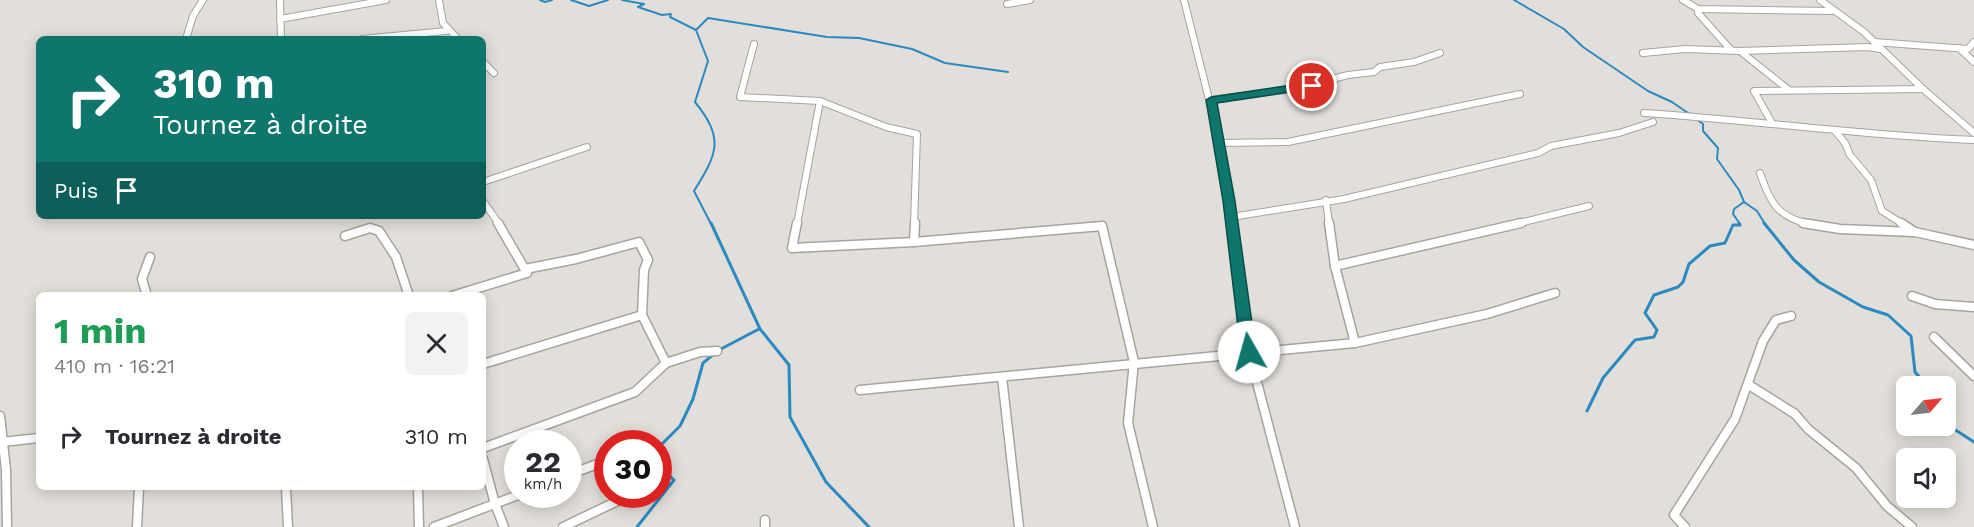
<!DOCTYPE html>
<html lang="fr">
<meta charset="utf-8">
<style>
body{margin:0;font-family:"Work Sans",sans-serif;background:#f2f2f3;color:#2b2b33;height:100vh;display:flex;flex-direction:column;font-size:22px;white-space:nowrap}
*{box-sizing:border-box;margin:0}
p{font-size:20px;color:#7c7c81}
.icon{flex:none;width:33px;height:33px;fill:none;stroke:currentColor;stroke-width:2;stroke-linecap:round;stroke-linejoin:round}
.map{position:relative;flex:1;overflow:hidden}
.sheet{position:absolute;left:36px;top:292px;width:450px;height:198px;display:flex;flex-direction:column;background:#fff;border-radius:9px;box-shadow:0 3px 15px #0003}
.sheet>*{flex:none}
.banner{position:absolute;left:36px;top:36px;width:450px;height:183px;border-radius:9px;box-shadow:0 3px 15px #0003;background:#0f766e;color:#fff;overflow:hidden}
.needle{width:39px;rotate:62deg}
.fabs{position:absolute;left:1896px;top:376px;display:grid;gap:12px}
.fabs a{display:grid;place-items:center;width:60px;height:60px;border-radius:9px;background:#fff;box-shadow:0 3px 15px #0003;font-size:30px}
.speed{position:absolute;left:504px;top:430px;display:flex;gap:12px;font-size:30px;font-weight:700;text-align:center}
.speed>*{display:grid;place-content:center;width:78px;height:78px;border-radius:50%;background:#fff;box-shadow:0 3px 15px #0003;line-height:1}
.speed small{font-size:15px;font-weight:400}
.speed .limit{border:9px solid #d22;background:#fff;color:#111}
.pin{position:absolute;display:grid;place-items:center;width:51px;height:51px;color:#fff;margin:-26px;border:3px solid #fff;border-radius:50%;box-shadow:0 2px 6px #0007}
.me{position:absolute;width:66px;margin:-33px;rotate:353deg;stroke-linejoin:round;filter:drop-shadow(0 0 4px #0008)}
.turn{display:flex;align-items:center;gap:21px;height:126px;padding:0 18px;font-size:27px}
.turn .icon{width:78px;height:78px;stroke-width:2.5}
.turn b{display:block;font-size:42px;line-height:51px}
.then{display:flex;align-items:center;height:57px;padding:0 18px;background:#0003;gap:12px;font-size:22px}
.round{display:grid;place-items:center;flex:none;width:63px;height:63px;border-radius:9px;background:#f2f2f3}
.summary{display:flex;align-items:center;justify-content:space-between;height:102px;padding:0 18px}
h1{font-size:36px;font-weight:700;line-height:45px;color:#1e9e55}
ul{padding:0;list-style:none}
li{display:flex;align-items:center;gap:18px;height:84px;padding:0 18px}
li div{flex:1}
li b{display:block;font-size:22px}
li em{font-style:normal}
.map>svg:first-child{display:block}
.lines{fill:none;stroke-linecap:round;stroke-linejoin:round}
.stream-far1{stroke:#2b8ac1;stroke-width:2}
.stream{stroke:#2b8ac1;stroke-width:3}
.street-far1-casing{stroke:#a7a49f;stroke-width:8}
.street-casing{stroke:#a7a49f;stroke-width:11}
.street-far1{stroke:#fff;stroke-width:6}
.street{stroke:#fff;stroke-width:8}
.route{fill:#0f766e;stroke:#0a4d48;stroke-width:1.5}
</style>
<div class="map">
<svg width="1974" height="527" viewBox="0 0 1974 527">
<rect width="100%" height="100%" fill="#e2dfda"/>
<g class="lines">
<g class="stream-far1">
<polyline points="540,0 545,2 552,0"/>
<polyline points="571,0 589,6 608,0"/>
<path d="M622 0 644 4 638 7 662 15 671 14 670 17 696 30 708 61 695 102C725 139 717 154 694 191L711 224"/>
<polyline points="1514,0 1564,29 1583,47 1648,91 1672,102 1691,115"/>
<polyline points="696,30 708,18 827,37 859,38 912,49 945,63 1008,72"/>
<polyline points="1696,119 1703,124 1703,131 1718,148 1717,159 1739,190 1744,202 1757,211 1765,224"/>
<polyline points="1740,224 1733,214 1734,209 1744,202"/>
</g>
<g class="stream">
<polyline points="711,223 760,329 789,365 790,417 826,482 869,527"/>
<polyline points="1764,223 1794,260 1819,282 1863,307 1888,315 1911,336 1915,372 1928,387"/>
<polyline points="719,350 759,329"/>
<polyline points="1587,411 1603,378 1635,340 1654,337 1657,330 1645,313 1654,295 1678,287 1683,282 1689,264 1710,246 1725,243 1733,225 1740,225 1739,223"/>
<polyline points="1946,416 1954,429 1974,442"/>
<polyline points="658,458 662,444 680,426 693,399 703,363 714,354"/>
<polyline points="637,527 674,480 658,465"/>
</g>
<g class="street-far1-casing">
<g id="street-far1">
<polyline points="280,0 281,39"/>
<polyline points="439,0 443,23 458,39"/>
<polyline points="1184,0 1220,143 1231,224"/>
<polyline points="1683,0 1698,9 1831,11"/>
<polyline points="1820,0 1864,32 1923,89 1974,133"/>
<polyline points="1007,4 1030,0"/>
<polyline points="1698,9 1698,13 1731,50"/>
<polyline points="280,19 386,0"/>
<polyline points="186,39 193,16 203,0"/>
<polyline points="362,39 446,31"/>
<polyline points="1874,42 1968,49 1974,42"/>
<polyline points="754,44 740,97 820,101 886,127 917,134 914,224"/>
<polyline points="1959,48 1974,62"/>
<polyline points="1740,51 1789,90"/>
<polyline points="1643,53 1685,49 1740,51 1868,47 1880,49"/>
<polyline points="483,62 494,73"/>
<polyline points="1211,100 1293,89 1348,75 1374,72 1380,67 1414,62 1440,53"/>
<path d="M1644 113C1754 120 1864 136 1974 140"/>
<polyline points="1772,123 1754,91 1923,89"/>
<polyline points="1835,131 1845,143 1850,155 1871,180 1882,211 1903,224"/>
<polyline points="1220,143 1288,142 1520,94"/>
<path d="M1760 173C1770 202 1777 217 1809 224"/>
<polyline points="483,182 587,147"/>
<polyline points="1326,200 1329,224"/>
<polyline points="483,201 499,224"/>
<polyline points="1232,220 1238,216 1344,199 1538,153 1551,146 1619,133 1653,122"/>
<polyline points="797,224 820,101"/>
<polyline points="1515,224 1589,206"/>
</g>
</g>
<g class="street-casing">
<g id="street">
<polyline points="797,223 792,248 914,242 1102,226 1134,362 1128,423 1153,527"/>
<polyline points="1231,223 1249,352 1295,527"/>
<polyline points="1329,223 1335,266 1355,343"/>
<polyline points="1803,223 1840,229 1914,232"/>
<polyline points="1901,223 1915,232 1974,245"/>
<polyline points="345,236 370,228 379,231 396,257 409,296"/>
<polyline points="914,242 915,223"/>
<polyline points="1335,266 1521,223"/>
<polyline points="525,269 576,259 639,242 648,260 644,270 642,315 666,363"/>
<polyline points="147,296 142,279 150,257"/>
<polyline points="452,296 527,273 498,223"/>
<polyline points="1912,296 1935,304 1974,307"/>
<polyline points="1934,337 1974,376"/>
<polyline points="483,364 642,315"/>
<polyline points="1002,377 1019,527"/>
<polyline points="1749,385 1795,414 1808,429 1856,468 1887,506 1912,527"/>
<polyline points="860,390 1355,343 1487,314 1555,293"/>
<polyline points="0,416 6,470 7,527"/>
<polyline points="2,442 39,438"/>
<polyline points="483,448 635,392 666,363 700,352 717,351"/>
<polyline points="483,459 495,504 504,527"/>
<polyline points="568,475 608,460"/>
<polyline points="286,488 288,527"/>
<polyline points="418,488 419,527"/>
<polyline points="765,520 765,527"/>
<polyline points="137,527 139,488"/>
<polyline points="434,527 518,495"/>
<polyline points="563,527 630,495"/>
<polyline points="1685,527 1674,515 1735,419 1763,341 1776,320 1791,316"/>
</g>
</g>
<use href="#street-far1" class="street-far1"/>
<use href="#street" class="street"/>
</g>
<polygon class="route" points="1312,82 1318,86 1316,88 1217,103 1235,201 1256,352 1249,357 1241,352 1223,201 1206,100 1211,97"/>
</svg>
<div class="fabs">
<a><svg class="needle" viewBox="-14 -14 28 28"><path d="M0-13l5 13h-10z" fill="#e53935"/><path d="M0 13l5-13h-10z" fill="#7c7c81"/></svg></a>
<a><svg class="icon" aria-label="sound" viewBox="0 0 24 24"><path d="M4 9h4l5-4v14l-5-4H4zM17 9q2 3 0 6"/></svg></a>
</div>
<div class="speed"><div>22<small>km/h</small></div><div class="limit">30</div></div>
<div class="pin" style="left:1312px;top:86px;background:#d93025"><svg class="icon" aria-label="arrive" viewBox="0 0 24 24"><path d="M6 21V4h12l-3 4 3 4H6"/></svg></div>
<svg class="me" style="left:1249px;top:352px" viewBox="-20 -20 40 40"><circle r="19" fill="#fff"/><path d="M0-13L10 11 0 6-10 11z" fill="#0f766e"/></svg>
<div class="banner">
<div class="turn"><svg class="icon" aria-label="right" viewBox="0 0 24 24"><path d="M7 20v-9h11M14 6l5 5-5 5"/></svg><div><b>310 m</b>Tournez à droite</div></div>
<div class="then">Puis<svg class="icon" aria-label="arrive" viewBox="0 0 24 24"><path d="M6 21V4h12l-3 4 3 4H6"/></svg></div>
</div>
<section class="sheet">
<div class="summary"><div><h1>1 min</h1><p>410 m · 16:21</p></div><a class="round"><svg class="icon" aria-label="close" viewBox="0 0 24 24"><path d="M6 6l12 12M18 6L6 18"/></svg></a></div>
<ul>
<li><svg class="icon" aria-label="right" viewBox="0 0 24 24"><path d="M7 20v-9h11M14 6l5 5-5 5"/></svg><div><b>Tournez à droite</b></div><em>310 m</em></li>
</ul>
</section>
</div>
